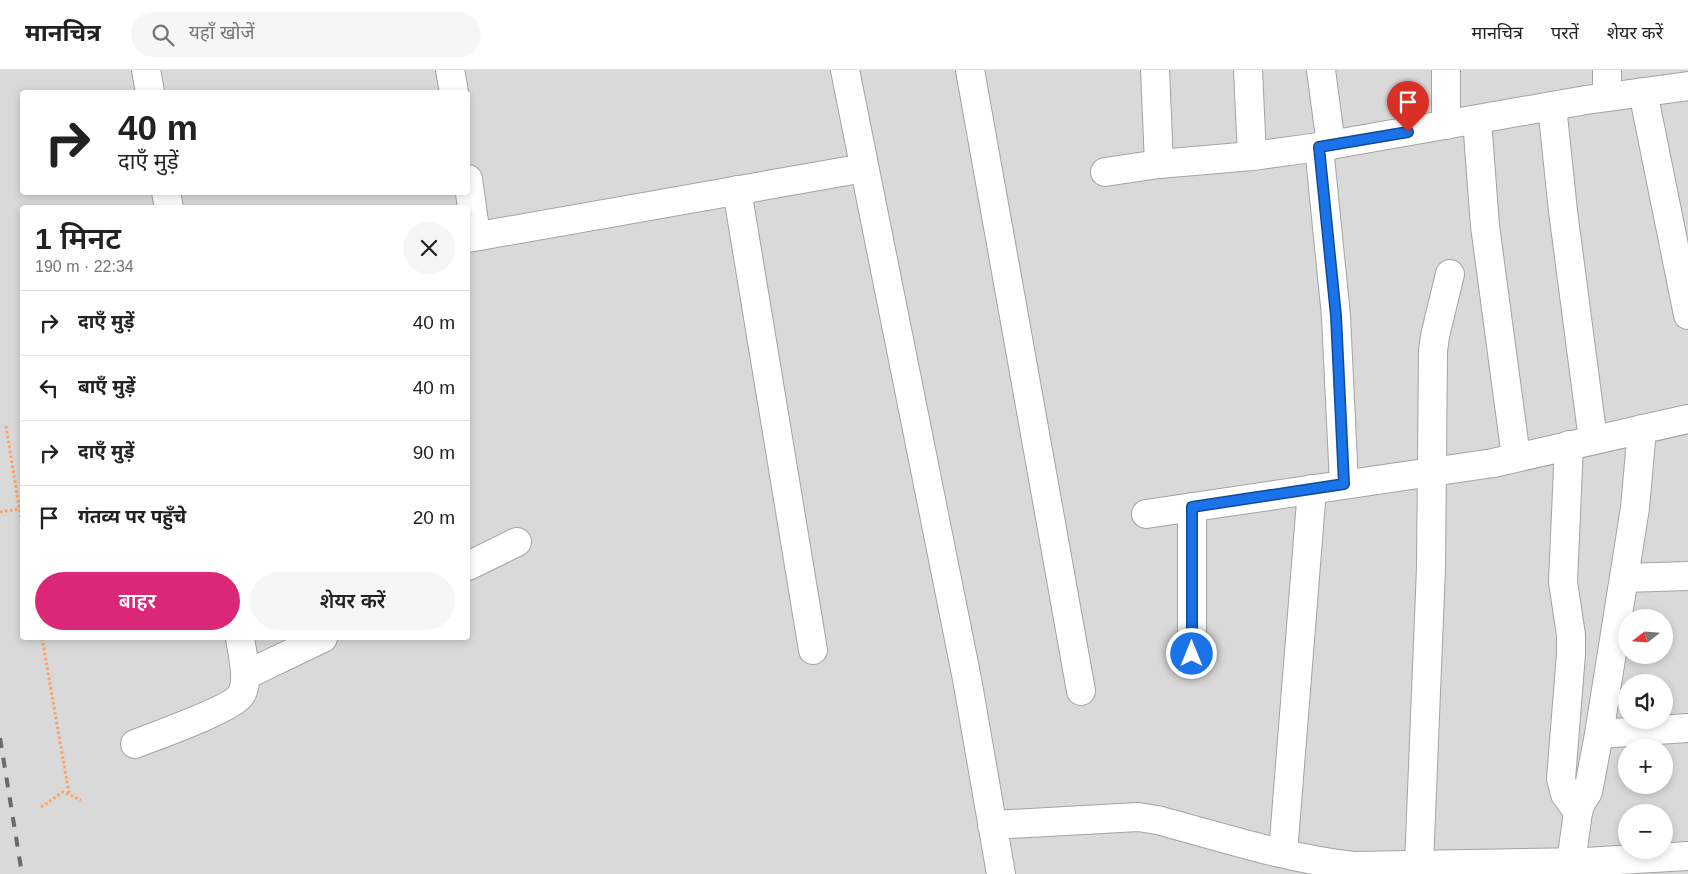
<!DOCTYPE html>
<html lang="hi">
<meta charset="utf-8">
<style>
body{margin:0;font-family:Helvetica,"Noto Sans Devanagari",sans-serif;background:#f6f6f6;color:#222;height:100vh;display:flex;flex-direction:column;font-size:19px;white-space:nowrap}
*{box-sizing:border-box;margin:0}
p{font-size:16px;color:#767676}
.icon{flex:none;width:28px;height:28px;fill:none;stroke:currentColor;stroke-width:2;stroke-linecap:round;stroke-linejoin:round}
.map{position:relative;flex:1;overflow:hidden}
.details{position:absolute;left:20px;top:135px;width:450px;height:435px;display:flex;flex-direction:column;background:#fff;border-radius:5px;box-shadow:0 2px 8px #0003}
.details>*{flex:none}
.guide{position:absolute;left:20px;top:20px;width:450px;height:105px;border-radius:5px;box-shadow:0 2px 8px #0003;background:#fff;color:#222;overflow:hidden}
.needle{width:32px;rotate:253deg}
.tools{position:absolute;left:1618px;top:539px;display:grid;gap:10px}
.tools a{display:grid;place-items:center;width:55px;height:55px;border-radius:50%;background:#fff;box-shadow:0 2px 8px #0003;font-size:25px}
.pin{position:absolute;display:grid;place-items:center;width:42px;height:42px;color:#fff;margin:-51px -21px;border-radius:50% 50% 50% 0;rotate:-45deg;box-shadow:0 0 5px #0007}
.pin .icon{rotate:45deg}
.me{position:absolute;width:55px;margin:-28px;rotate:0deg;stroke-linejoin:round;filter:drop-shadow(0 0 4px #0008)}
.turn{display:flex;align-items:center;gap:18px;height:105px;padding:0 15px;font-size:22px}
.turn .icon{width:65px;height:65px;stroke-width:2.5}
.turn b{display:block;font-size:35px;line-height:42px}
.round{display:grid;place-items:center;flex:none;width:52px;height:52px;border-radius:26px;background:#f6f6f6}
.overview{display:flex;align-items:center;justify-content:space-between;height:85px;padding:0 15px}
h1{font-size:30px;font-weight:600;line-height:38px}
.action{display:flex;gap:10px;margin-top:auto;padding:10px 15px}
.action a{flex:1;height:58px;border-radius:30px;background:#db2777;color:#fff;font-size:20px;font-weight:600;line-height:58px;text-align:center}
.action a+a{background:#f6f6f6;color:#222}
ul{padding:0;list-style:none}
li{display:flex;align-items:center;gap:15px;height:65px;padding:0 15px;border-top:1px solid #e0e0e0}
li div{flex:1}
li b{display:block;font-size:19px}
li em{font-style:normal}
header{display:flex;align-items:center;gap:30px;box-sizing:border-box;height:70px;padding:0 25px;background:#fff;border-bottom:1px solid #e0e0e0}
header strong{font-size:24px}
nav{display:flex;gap:28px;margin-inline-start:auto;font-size:18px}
.search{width:350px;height:45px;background:#f6f6f6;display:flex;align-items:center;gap:12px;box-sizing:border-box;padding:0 18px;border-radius:28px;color:#767676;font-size:19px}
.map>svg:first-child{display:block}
.residential{fill:#dad9d9;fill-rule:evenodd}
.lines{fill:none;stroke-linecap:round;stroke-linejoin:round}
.minor-casing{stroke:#a3a3a3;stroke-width:30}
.path{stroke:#ff9e61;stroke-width:3;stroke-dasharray:2.5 2.5;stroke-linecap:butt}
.minor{stroke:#fff;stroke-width:28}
.rail{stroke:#6a6a6a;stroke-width:4;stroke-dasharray:10 10;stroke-linecap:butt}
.route-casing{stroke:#114b97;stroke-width:12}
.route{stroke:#1a73e8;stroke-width:9}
</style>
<header>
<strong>मानचित्र</strong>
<div class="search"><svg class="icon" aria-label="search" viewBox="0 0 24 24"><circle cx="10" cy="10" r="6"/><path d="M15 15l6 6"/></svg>यहाँ खोजें</div>
<nav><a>मानचित्र</a><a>परतें</a><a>शेयर करें</a></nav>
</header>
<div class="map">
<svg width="1688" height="804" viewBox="0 0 1688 804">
<rect width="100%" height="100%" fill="#eeeee1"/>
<path class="residential" d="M0 0H1688V804H0ZM22 22H468V122H22ZM22 138H468V568H22ZM1626 548H1664V585H1626ZM1626 612H1664V650H1626ZM1626 678H1664V715H1626ZM1626 742H1664V780H1626Z"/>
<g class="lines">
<g class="minor-casing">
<g id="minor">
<polyline points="146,0 150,22"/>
<polyline points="450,0 454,22"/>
<polyline points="845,0 967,609 1001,804"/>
<polyline points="970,0 1081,621"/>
<polyline points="1155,0 1159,94"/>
<polyline points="1248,0 1252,86"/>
<polyline points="1321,0 1331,75"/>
<polyline points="1446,0 1446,55"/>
<polyline points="1607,0 1607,27"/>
<polyline points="1643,22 1688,245"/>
<polyline points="1552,36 1563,141 1593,370"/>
<polyline points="1477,50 1485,156 1516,387"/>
<polyline points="1319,77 1336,246 1344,414"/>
<polyline points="1105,102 1159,94 1252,86 1319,77 1586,30 1688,16"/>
<polyline points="468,109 476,166"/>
<polyline points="737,120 813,580"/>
<polyline points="166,122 169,138"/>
<polyline points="468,168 864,98"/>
<polyline points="1569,375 1563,512 1571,565 1571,584 1561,709 1565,724 1578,742"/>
<polyline points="1146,444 1493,393 1688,349"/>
<polyline points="468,496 517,472"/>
<polyline points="1624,508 1688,506"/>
<polyline points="1192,585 1192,437"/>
<polyline points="246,605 323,568"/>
<polyline points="1599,664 1688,658"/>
<path d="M135 674C155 666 232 639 241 625 250 611 242 583 240 568"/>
<path d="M992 755 1138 747 1157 750C1222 767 1287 789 1354 796L1585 792 1688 786"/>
<polyline points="1283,783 1312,419"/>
<polyline points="1571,793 1578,742 1581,733 1588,722 1599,664 1635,438 1642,359"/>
<polyline points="1419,795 1431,498 1433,281 1435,266 1450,204"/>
</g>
</g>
<g class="path">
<polyline points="6,356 22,456"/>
<polyline points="0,442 19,439"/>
<polyline points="42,568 69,723"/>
<polyline points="41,737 63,722 81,730"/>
</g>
<use href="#minor" class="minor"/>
<polyline class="rail" points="0,668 22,804"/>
</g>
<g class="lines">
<g class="route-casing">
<polyline id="route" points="1192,584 1192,437 1344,414 1336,246 1319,77 1408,62"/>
</g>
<use href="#route" class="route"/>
</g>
</svg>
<div class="tools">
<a><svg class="needle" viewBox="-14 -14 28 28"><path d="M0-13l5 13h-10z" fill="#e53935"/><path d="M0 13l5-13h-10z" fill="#767676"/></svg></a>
<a><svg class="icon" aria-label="sound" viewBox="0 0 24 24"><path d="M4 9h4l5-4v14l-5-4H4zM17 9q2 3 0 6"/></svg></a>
<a>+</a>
<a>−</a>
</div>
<div class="pin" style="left:1408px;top:62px;background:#d93025"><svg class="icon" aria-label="arrive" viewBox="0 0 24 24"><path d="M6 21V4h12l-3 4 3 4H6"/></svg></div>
<svg class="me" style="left:1192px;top:584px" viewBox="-20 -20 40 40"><circle r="17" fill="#1a73e8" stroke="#fff" stroke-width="3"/><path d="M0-11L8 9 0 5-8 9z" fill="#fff"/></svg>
<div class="guide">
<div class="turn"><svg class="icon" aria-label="right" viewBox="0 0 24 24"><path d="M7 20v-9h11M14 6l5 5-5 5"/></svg><div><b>40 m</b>दाएँ मुड़ें</div></div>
</div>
<section class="details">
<div class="overview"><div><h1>1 मिनट</h1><p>190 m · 22:34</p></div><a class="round"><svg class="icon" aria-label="close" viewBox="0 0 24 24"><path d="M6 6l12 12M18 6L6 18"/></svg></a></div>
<ul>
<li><svg class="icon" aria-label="right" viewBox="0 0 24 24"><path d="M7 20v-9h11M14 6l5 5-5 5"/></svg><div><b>दाएँ मुड़ें</b></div><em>40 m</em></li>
<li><svg class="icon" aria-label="left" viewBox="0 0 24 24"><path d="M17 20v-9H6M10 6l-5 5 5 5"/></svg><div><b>बाएँ मुड़ें</b></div><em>40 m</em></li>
<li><svg class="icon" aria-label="right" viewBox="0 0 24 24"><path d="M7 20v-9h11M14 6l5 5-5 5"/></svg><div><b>दाएँ मुड़ें</b></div><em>90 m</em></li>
<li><svg class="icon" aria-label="arrive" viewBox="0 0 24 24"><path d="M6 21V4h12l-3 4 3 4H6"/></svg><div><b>गंतव्य पर पहुँचे</b></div><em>20 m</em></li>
</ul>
<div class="action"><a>बाहर</a><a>शेयर करें</a></div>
</section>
</div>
